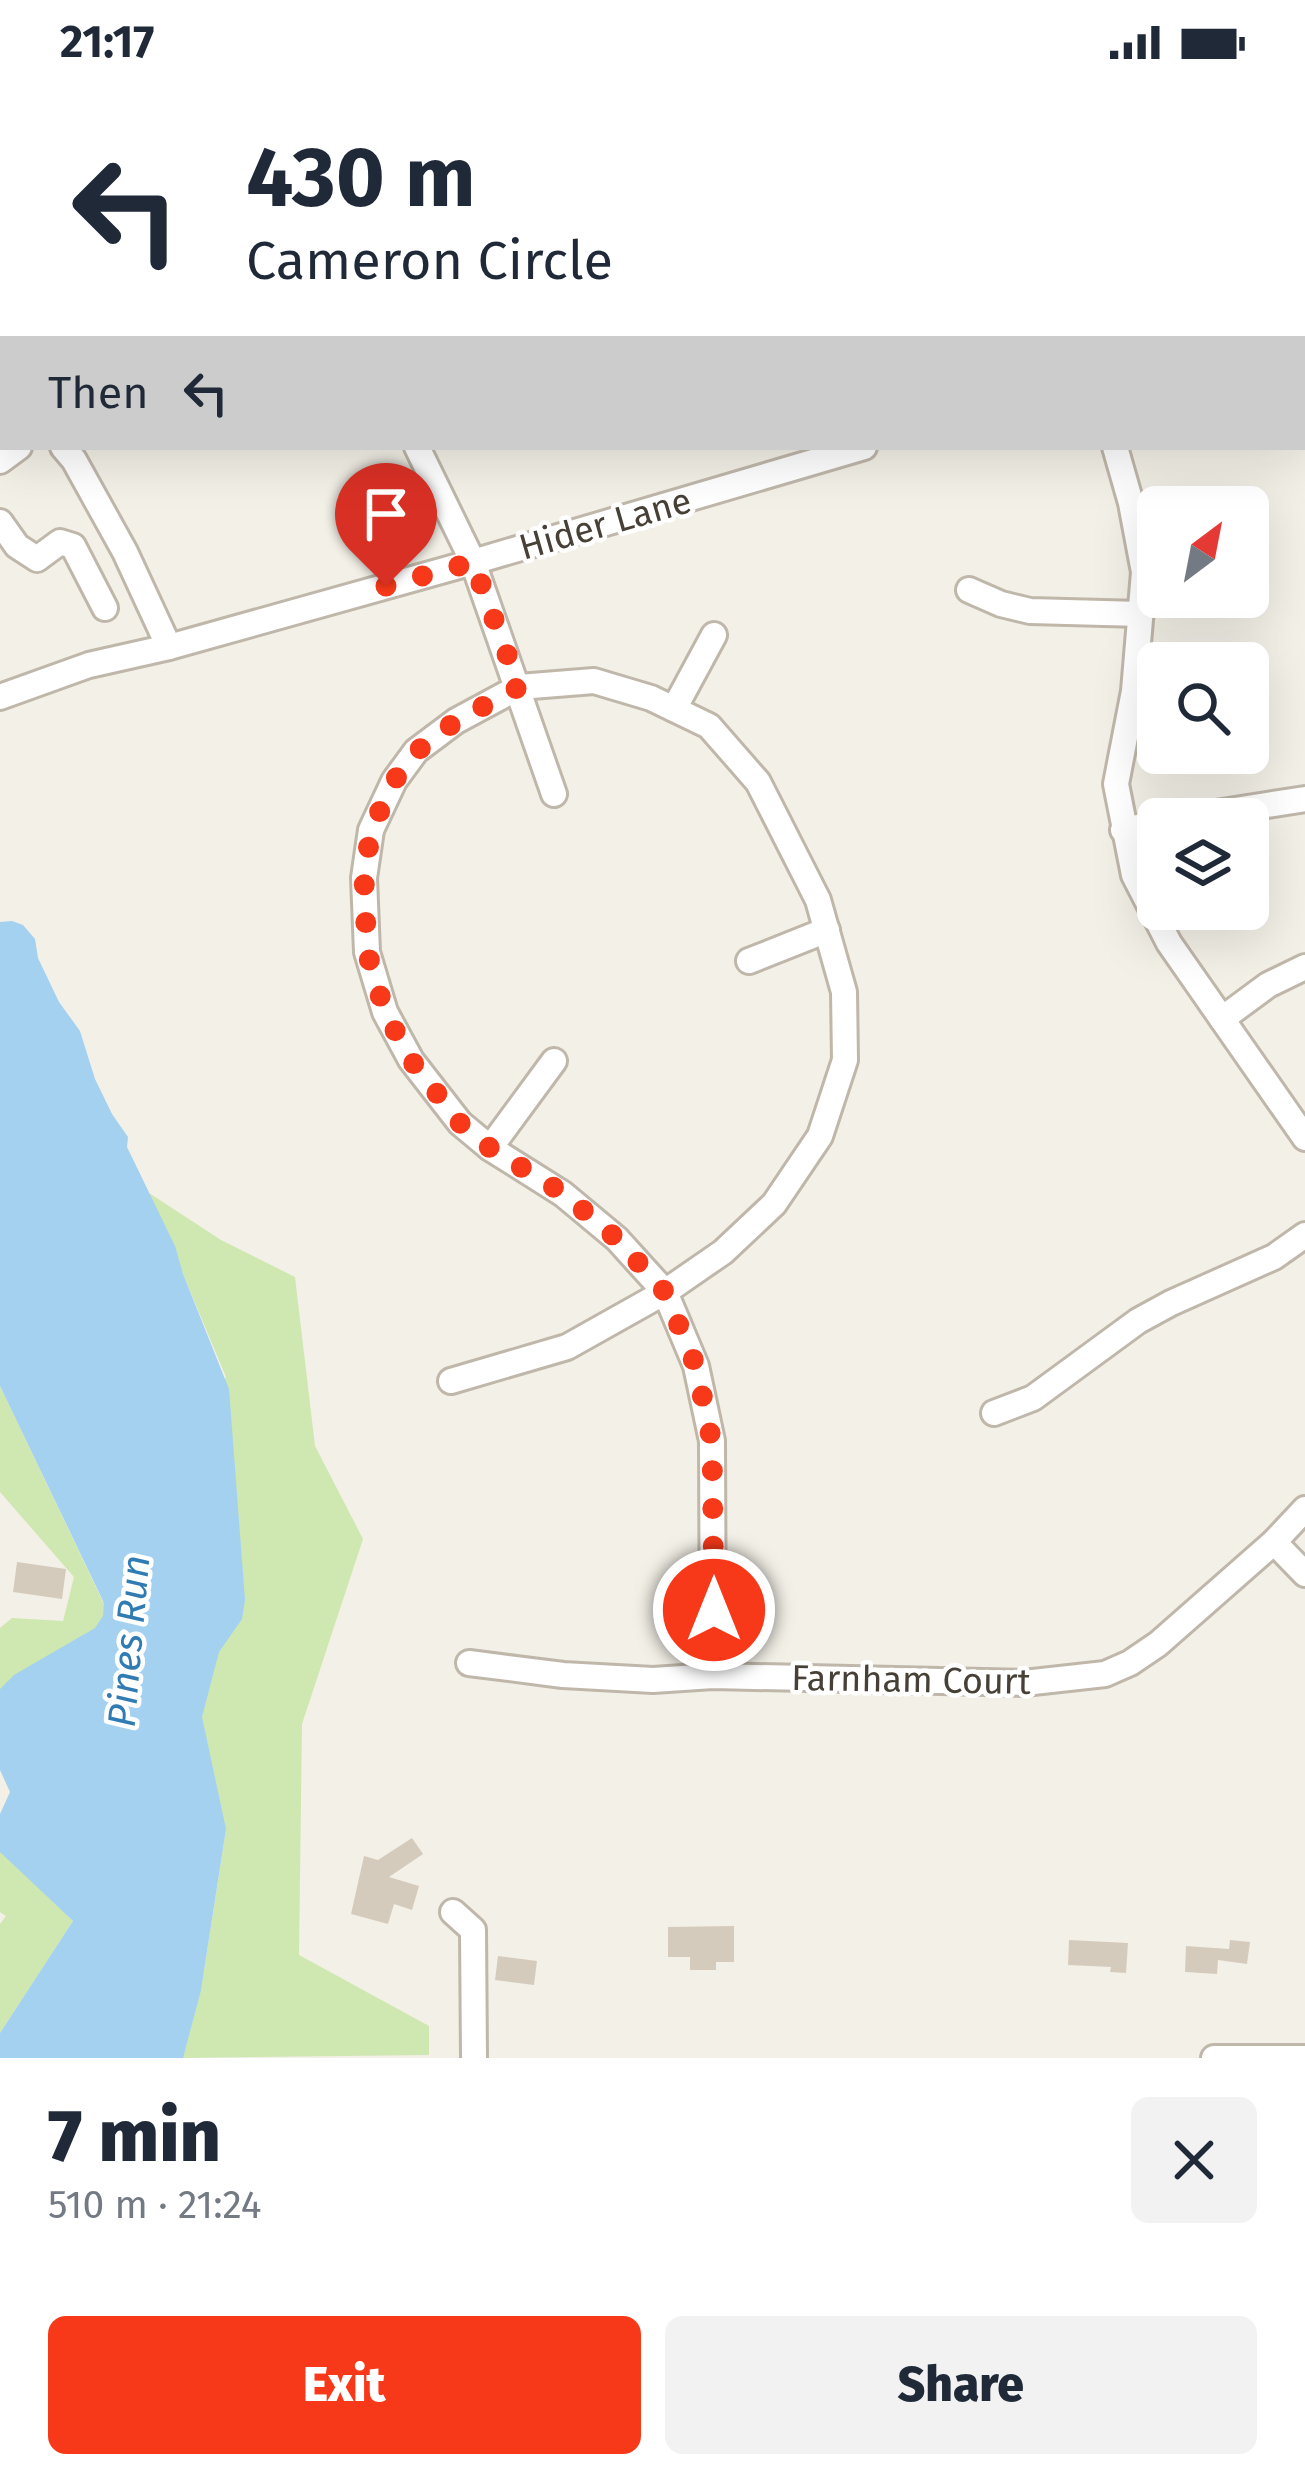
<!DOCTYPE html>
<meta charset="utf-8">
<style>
body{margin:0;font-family:"Fira Sans",sans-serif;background:#f2f2f3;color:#1f2937;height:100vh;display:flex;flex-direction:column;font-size:45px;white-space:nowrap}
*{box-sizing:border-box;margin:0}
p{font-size:39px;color:#747a83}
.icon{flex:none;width:66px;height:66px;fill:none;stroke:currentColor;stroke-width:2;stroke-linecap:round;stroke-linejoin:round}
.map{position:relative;height:1974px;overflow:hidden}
.drawer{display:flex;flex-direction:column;background:#fff;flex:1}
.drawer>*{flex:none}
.guide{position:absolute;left:0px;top:0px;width:1305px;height:366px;box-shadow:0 12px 48px #0002;background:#fff;color:#1f2937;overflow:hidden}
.needle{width:78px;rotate:32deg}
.controls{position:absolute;left:1137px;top:402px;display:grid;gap:24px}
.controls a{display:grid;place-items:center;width:132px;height:132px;border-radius:18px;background:#fff;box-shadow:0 12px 48px #0002;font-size:60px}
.pin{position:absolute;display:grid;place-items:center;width:102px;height:102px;color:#fff;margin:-123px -51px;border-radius:50% 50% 50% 0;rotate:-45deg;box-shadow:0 0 12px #0007}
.pin .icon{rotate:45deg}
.me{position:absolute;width:132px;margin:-66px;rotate:0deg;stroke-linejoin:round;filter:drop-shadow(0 0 9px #0008)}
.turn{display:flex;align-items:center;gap:42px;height:252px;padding:0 48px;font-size:54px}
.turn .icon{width:156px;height:156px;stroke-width:2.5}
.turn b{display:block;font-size:84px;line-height:102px}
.then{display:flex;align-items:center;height:114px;padding:0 48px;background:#0003;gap:24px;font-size:45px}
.round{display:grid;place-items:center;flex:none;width:126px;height:126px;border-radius:18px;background:#f2f2f3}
.summary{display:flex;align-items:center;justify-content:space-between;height:204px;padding:0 48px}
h1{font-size:72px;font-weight:800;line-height:90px}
.cta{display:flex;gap:24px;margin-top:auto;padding:24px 48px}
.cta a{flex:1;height:138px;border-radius:18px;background:#f83919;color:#fff;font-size:48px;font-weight:800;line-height:138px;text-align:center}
.cta a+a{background:#f2f2f3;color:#1f2937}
.status{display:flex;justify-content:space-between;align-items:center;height:84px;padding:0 60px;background:#fff;direction:ltr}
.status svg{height:33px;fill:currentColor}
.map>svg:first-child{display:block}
.green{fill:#cfe7b0}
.water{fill:#a4d1f0}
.building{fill:#d5cbbd}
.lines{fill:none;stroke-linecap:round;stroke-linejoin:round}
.minor-casing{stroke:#bfb7aa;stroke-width:30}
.minor{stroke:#fff;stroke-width:24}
.route{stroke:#f83919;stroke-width:21;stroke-dasharray:0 37.8}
.labels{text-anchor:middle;stroke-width:9;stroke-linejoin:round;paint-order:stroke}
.street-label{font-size:36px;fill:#464036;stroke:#fff}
.water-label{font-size:39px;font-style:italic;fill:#307cb2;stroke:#fff}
</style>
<div class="status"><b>21:17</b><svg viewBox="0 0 49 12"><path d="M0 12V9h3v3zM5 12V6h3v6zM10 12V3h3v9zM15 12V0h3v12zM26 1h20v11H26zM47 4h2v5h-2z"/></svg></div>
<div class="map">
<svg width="1305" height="1974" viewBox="0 0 1305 1974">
<rect width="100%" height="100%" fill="#f3f0e7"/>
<g class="green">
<polygon points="149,1109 221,1156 295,1193 315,1362 363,1455 302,1640 299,1871 429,1942 429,1971 181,1974 204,1887 226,1745 0,1618 0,1544 12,1534 63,1537 74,1493 0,1408 0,1302 103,1518 226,1293"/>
<polygon points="0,1767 73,1837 0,1949 0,1840 6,1832 0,1828"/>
</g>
<polygon class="water" points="12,837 23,841 35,855 38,874 59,918 80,947 95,995 112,1030 128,1053 127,1063 175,1162 183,1190 229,1305 245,1516 242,1535 219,1568 202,1633 226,1745 201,1906 183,1974 0,1974 0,1949 73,1837 0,1768 0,1730 10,1708 0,1686 0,1605 14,1591 95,1544 103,1532 104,1519 0,1302 0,838"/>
<g class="building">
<polygon points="17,1478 66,1485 62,1515 13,1508"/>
<polygon points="412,1754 423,1770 389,1793 419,1802 412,1826 394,1820 388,1840 351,1830 364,1772 378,1776"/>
<polygon points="734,1842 734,1878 716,1878 716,1886 690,1886 690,1873 668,1873 668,1843"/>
<polygon points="1069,1856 1128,1859 1126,1889 1110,1888 1111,1883 1068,1881"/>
<polygon points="1230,1856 1250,1858 1247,1880 1218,1876 1217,1890 1185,1888 1186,1862 1229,1865"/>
<polygon points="498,1872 537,1877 534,1901 495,1896"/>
</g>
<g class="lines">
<g class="minor-casing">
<g id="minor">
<polyline points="239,0 241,3"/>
<polyline points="646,0 648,3"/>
<polyline points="1047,0 1049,3"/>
<polyline points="1302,232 1305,231"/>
<polyline points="63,363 74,376 125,468 169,563"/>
<polyline points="417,363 473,478 554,710"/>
<polyline points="1115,363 1131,419 1144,488 1134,607 1116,700 1134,791 1169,859 1305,1054"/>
<polyline points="0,377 19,363"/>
<polyline points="0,438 17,462 37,475 60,458 73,462 105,524"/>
<polyline points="969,506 1001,520 1030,527 1141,530"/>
<polyline points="0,613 89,581 169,563 473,478 864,363"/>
<polyline points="674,625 714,551"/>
<polyline points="1178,735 1305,715"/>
<polyline points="1123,746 1158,739"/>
<polyline points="749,877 827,846"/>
<polyline points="1222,935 1268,901 1305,883"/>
<polyline points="490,1064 554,977"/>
<polyline points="451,1297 567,1263 665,1208 723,1168 774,1120 820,1052 845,976 844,908 818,816 758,698 709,642 651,614 594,597 519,603 456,637 416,667 394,697 371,746 364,794 367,868 385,928 411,976 460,1039 490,1064 563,1110 617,1155 665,1208 696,1282 712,1357 713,1592"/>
<polyline points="994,1329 1033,1314 1138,1237 1171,1219 1274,1173 1305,1151"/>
<polyline points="1274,1458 1305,1490"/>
<polyline points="469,1579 563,1591 653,1596 713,1592 1024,1599 1105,1590 1130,1579 1158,1560 1274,1458 1305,1425"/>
<polyline points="453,1828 473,1846 474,1974"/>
<polyline points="1214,1974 1305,1974"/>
</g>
</g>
<use href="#minor" class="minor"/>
</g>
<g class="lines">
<polyline class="route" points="386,502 473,478 519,603 456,637 416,668 394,697 371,746 364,794 367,868 385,928 411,976 460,1039 490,1064 563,1109 617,1155 665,1208 696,1282 712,1358 714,1526"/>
</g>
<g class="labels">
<g class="street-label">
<text transform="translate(605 439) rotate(-16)" y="13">Hider Lane</text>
<text transform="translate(911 1595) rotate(1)" y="13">Farnham Court</text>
</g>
<g class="water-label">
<text transform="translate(128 1557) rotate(-85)" y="14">Pines Run</text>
</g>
</g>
</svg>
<div class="controls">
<a><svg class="needle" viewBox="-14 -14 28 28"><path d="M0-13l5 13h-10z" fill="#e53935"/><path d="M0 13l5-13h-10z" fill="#747a83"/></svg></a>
<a><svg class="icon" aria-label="search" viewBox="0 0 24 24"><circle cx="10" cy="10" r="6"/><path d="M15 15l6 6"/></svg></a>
<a><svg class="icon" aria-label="layers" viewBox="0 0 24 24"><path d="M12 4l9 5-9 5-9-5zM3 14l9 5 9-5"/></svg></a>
</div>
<div class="pin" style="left:386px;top:502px;background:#d93025"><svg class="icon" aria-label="arrive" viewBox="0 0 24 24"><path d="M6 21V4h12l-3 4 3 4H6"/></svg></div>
<svg class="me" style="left:714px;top:1526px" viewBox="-20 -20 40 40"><circle r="17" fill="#f83919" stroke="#fff" stroke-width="3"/><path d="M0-11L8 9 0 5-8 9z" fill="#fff"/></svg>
<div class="guide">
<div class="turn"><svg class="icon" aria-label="left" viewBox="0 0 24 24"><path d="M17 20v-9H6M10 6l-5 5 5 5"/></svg><div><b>430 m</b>Cameron Circle</div></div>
<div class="then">Then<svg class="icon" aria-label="left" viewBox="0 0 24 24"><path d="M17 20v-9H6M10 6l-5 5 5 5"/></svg></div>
</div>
</div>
<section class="drawer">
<div class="summary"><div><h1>7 min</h1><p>510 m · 21:24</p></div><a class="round"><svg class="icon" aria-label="close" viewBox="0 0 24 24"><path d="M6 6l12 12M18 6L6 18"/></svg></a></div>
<div class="cta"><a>Exit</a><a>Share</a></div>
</section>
